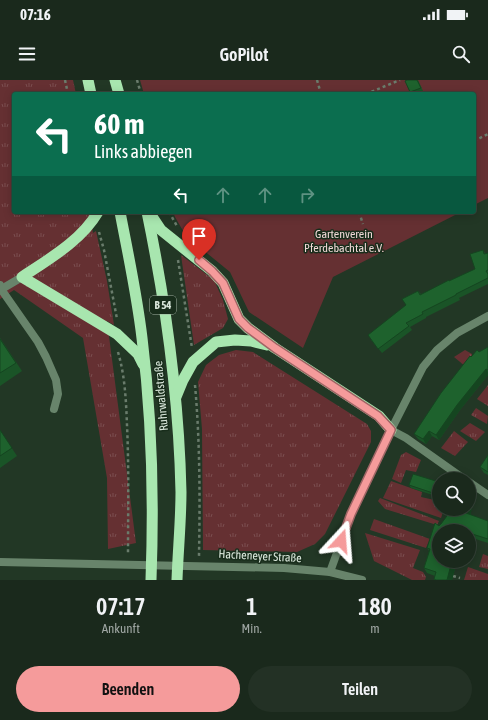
<!DOCTYPE html>
<html lang="de">
<meta charset="utf-8">
<style>
body{margin:0;font-family:"Asap Condensed",sans-serif;background:#233125;color:#f1f3f6;height:100vh;display:flex;flex-direction:column;font-size:15px;white-space:nowrap}
*{box-sizing:border-box;margin:0}
p{font-size:13px;color:#9fa6a3}
.icon{flex:none;width:22px;height:22px;fill:none;stroke:currentColor;stroke-width:2;stroke-linecap:round;stroke-linejoin:round}
.map{position:relative;height:500px;overflow:hidden}
.drawer{display:flex;flex-direction:column;background:#1a291c;flex:1}
.drawer>*{flex:none}
.top-card{position:absolute;left:12px;top:12px;width:464px;height:122px;border-radius:4px;box-shadow:0 2px 10px #0003,0 0 0 1px #38453b;background:#0b6e4f;color:#fff;overflow:hidden}
.controls{position:absolute;left:432px;top:392px;display:grid;gap:8px}
.controls a{display:grid;place-items:center;width:44px;height:44px;border-radius:50%;background:#1a291c;box-shadow:0 2px 10px #0003,0 0 0 1px #38453b;font-size:20px}
.pin{position:absolute;display:grid;place-items:center;width:34px;height:34px;color:#fff;margin:-41px -17px;border-radius:50% 50% 50% 0;rotate:-45deg;box-shadow:0 0 4px #0007}
.pin .icon{rotate:45deg}
.me{position:absolute;width:44px;margin:-22px;rotate:19deg;stroke-linejoin:round;filter:drop-shadow(0 0 3px #0008)}
.turn{display:flex;align-items:center;gap:14px;height:84px;padding:0 16px;font-size:18px}
.turn .icon{width:52px;height:52px;stroke-width:2.5}
.turn b{display:block;font-size:28px;line-height:34px}
.lanes{display:flex;align-items:center;height:38px;padding:0 16px;background:#0003;justify-content:center;gap:20px;direction:ltr}
.lanes .off{opacity:.35}
.eta{display:flex;justify-content:space-evenly;align-items:center;height:68px;text-align:center}
.eta b{font-size:24px;font-weight:600;line-height:28px}
.action{display:flex;gap:8px;margin-top:auto;padding:8px 16px}
.action a{flex:1;height:46px;border-radius:24px;background:#f59b9b;color:#111;font-size:16px;font-weight:600;line-height:46px;text-align:center}
.action a+a{background:#233125;color:#f1f3f6}
.status{display:flex;justify-content:space-between;align-items:center;height:28px;padding:0 20px;background:#1a291c;direction:ltr}
.status svg{height:11px;fill:currentColor}
header{display:flex;justify-content:space-between;align-items:center;height:52px;padding:0 16px;background:#1a291c;font-size:18px;font-weight:600}
.map>svg:first-child{display:block}
.grass{fill:url(#grass-tufts)}
.green{fill:#653032}
.lines{fill:none;stroke-linecap:round;stroke-linejoin:round}
.path{stroke:#6a7c6c;stroke-width:2.5;stroke-dasharray:3 3;stroke-linecap:butt}
.service{stroke:#68846b;stroke-width:8}
.minor{stroke:#68846b;stroke-width:8}
.trunk{stroke:#a8e6af;stroke-width:11}
.wall{fill:#1a5427}
.shaded-wall{fill:#154520}
.building{fill:#1e622d;stroke:#154520}
.route-casing{stroke:#9f6565;stroke-width:10}
.route{stroke:#f59b9b;stroke-width:7}
.labels{text-anchor:middle;stroke-width:3;stroke-linejoin:round;paint-order:stroke}
.shield{fill:#182d1b;stroke:#a0afa1;stroke-width:1}
.shield-label{font-size:11px;font-weight:bold;fill:#dae7db}
.park-label{font-size:12px;fill:#f1d8d7;stroke:#182d1b}
.street-label{font-size:12px;fill:#dae7db;stroke:#182d1b}
</style>
<div class="status"><b>07:16</b><svg viewBox="0 0 49 12"><path d="M0 12V9h3v3zM5 12V6h3v6zM10 12V3h3v9zM15 12V0h3v12zM26 1h20v11H26zM47 4h2v5h-2z"/></svg></div>
<header><svg class="icon" aria-label="menu" viewBox="0 0 24 24"><path d="M4 6h16M4 12h16M4 18h16"/></svg>GoPilot<svg class="icon" aria-label="search" viewBox="0 0 24 24"><circle cx="10" cy="10" r="6"/><path d="M15 15l6 6"/></svg></header>
<div class="map">
<svg width="488" height="500" viewBox="0 0 488 500">
<defs>
<pattern id="grass-tufts" width="24" height="20" patternUnits="userSpaceOnUse"><rect width="24" height="20" fill="#653032"/><path d="M3 7l-1-3M5 7V3M7 7l1-3M15 17l-1-3M17 17v-4M19 17l1-3" fill="none" stroke="#7a4e4f"/></pattern>
</defs>
<rect width="100%" height="100%" fill="#223725"/>
<g class="grass">
<polygon points="0,0 73,0 76,14 14,14 14,132 90,132 93,153 96,151 107,201 114,245 107,241 136,463 108,469 107,398 83,258 14,210 0,219"/>
<polygon points="181,175 214,200 223,220 228,239 223,248 194,265"/>
<polygon points="236,270 253,272 367,344 371,351 371,362 325,454 315,464 297,472 203,470 202,349 198,302 206,285 219,275"/>
<polygon points="465,270 472,274 472,276 465,286 454,277"/>
<polygon points="488,305 488,326 477,319"/>
<polygon points="476,328 488,336 487,344 471,335"/>
<polygon points="470,343 485,352 476,361 460,351"/>
<polygon points="454,351 468,362 455,376 441,368"/>
<polygon points="406,372 421,380 416,392 406,390 401,403 392,399 401,375"/>
<polygon points="391,401 422,412 421,417 439,421 439,429 444,429 441,438 383,418"/>
<polygon points="380,418 439,441 437,445 385,429 378,421"/>
<polygon points="374,439 430,459 426,468 370,450"/>
<polygon points="365,453 420,470 413,488 423,492 426,497 425,500 412,500 374,481"/>
<polygon points="483,474 488,476 488,489 479,487"/>
<polygon points="468,487 488,494 488,500 464,500"/>
</g>
<g class="green">
<polygon points="140,0 488,0 488,118 474,125 474,14 144,14"/>
<polygon points="173,132 461,132 333,197 303,268 249,232 230,192 186,156 175,137"/>
</g>
<g class="lines">
<g class="path">
<polyline points="65,0 68,14"/>
<polyline points="137,0 141,14"/>
<polyline points="317,0 321,14"/>
<polyline points="366,14 400,0"/>
<polyline points="474,61 488,54"/>
<polyline points="169,132 177,146"/>
<polyline points="359,132 363,144"/>
<polyline points="99,152 104,170 117,239"/>
<polyline points="178,180 192,268"/>
<path d="M118 272C125 296 126 320 127 345 129 388 128 431 128 474"/>
<path d="M195 305C200 362 200 418 199 476"/>
<polyline points="469,462 471,463"/>
<polyline points="453,496 460,498"/>
</g>
<polyline class="service" points="0,205 1,209 38,262 46,277 56,300 58,314 54,329"/>
<g class="minor">
<polyline points="0,210 22,197"/>
<polyline points="391,350 406,358 464,399"/>
<polyline points="469,402 488,415"/>
<polyline points="0,482 284,488 330,492 362,500"/>
<polyline points="330,492 351,434 391,350 423,287 437,270 457,253 488,236"/>
</g>
<g class="trunk">
<polyline points="88,0 91,14"/>
<polyline points="115,0 119,14"/>
<path d="M98 132C81 161 49 179 22 197L117 254 138 274 143 284"/>
<path d="M120 132C128 174 137 215 142 258 152 338 154 419 151 500"/>
<path d="M147 132C166 224 179 318 181 412 181 441 178 471 177 500"/>
<polyline points="149,132 161,150 212,191 223,203 239,239 248,248 275,268 379,336 391,350"/>
<polyline points="176,317 183,300 193,282 216,262 235,260 251,261 267,265"/>
</g>
</g>
<g class="wall">
<polygon points="418,0 423,11 415,14 412,14 410,12"/>
<polygon points="483,170 485,173 488,173 488,204 459,218 460,220 426,237 426,238 410,247 412,250 382,273 371,260 406,225 418,211 421,214 475,189"/>
<polygon points="0,258 22,291 0,306"/>
<polygon points="488,267 488,295 460,330 439,360 432,356 426,364 418,359 414,354 471,277 479,272"/>
<polygon points="0,350 17,376 0,388"/>
<polygon points="488,375 488,395 484,393 480,387"/>
<polygon points="439,402 439,417 411,408 409,405"/>
<polygon points="472,428 470,435 488,441 488,463 469,457 469,451 439,451 439,481 457,481 452,500 434,500 434,499 435,496 427,493 424,488 429,471 427,468 439,446"/>
</g>
<g class="shaded-wall">
<polygon points="486,289 488,292 488,295 460,330 439,360 436,355 457,325"/>
<polygon points="429,351 432,356 426,364 423,359"/>
<polygon points="469,424 472,428 470,438 466,433 467,429 469,429"/>
<polygon points="452,481 457,481 452,500 447,500"/>
</g>
<g class="building">
<polygon points="407,0 417,0 421,8 410,12 405,1"/>
<polygon points="381,12 382,14 375,14"/>
<polygon points="483,170 484,174 488,173 488,190 486,191 488,194 488,198 456,214 456,215 422,232 423,234 406,243 409,246 378,269 368,255 406,225 402,219 418,211 420,215 449,200 449,201 475,189 470,174"/>
<polygon points="0,259 16,283 0,293"/>
<polygon points="488,267 488,290 486,289 457,325 436,355 429,351 423,359 414,354 441,313 470,276 471,277 477,270 479,272"/>
<polygon points="0,350 12,368 0,376"/>
<polygon points="488,375 488,392 480,387"/>
<polygon points="413,394 439,402 439,415 409,405"/>
<polygon points="452,429 467,429 466,433 488,441 488,459 469,453 469,451 439,451 439,481 452,481 447,500 436,500 434,499 436,492 424,488 430,469 427,468 435,443 439,446 441,444"/>
</g>
<g class="lines">
<g class="route-casing">
<polyline id="route" points="199,180 212,191 223,203 239,239 248,248 275,268 378,336 391,350 351,434 341,461"/>
</g>
<use href="#route" class="route"/>
</g>
<g class="labels">
<rect class="shield" x="150" y="216" width="26" height="18" rx="3"/>
<g class="shield-label">
<text x="163" y="229">B 54</text>
</g>
<g class="park-label">
<text x="344" y="158">Gartenverein<tspan x="344" dy="14">Pferdebachtal e.V.</tspan></text>
</g>
<g class="street-label">
<text transform="translate(161 316) rotate(-95)" y="4">Ruhrwaldstraße</text>
<text transform="translate(260 476) rotate(3)" y="4">Hacheneyer Straße</text>
</g>
</g>
</svg>
<div class="controls">
<a><svg class="icon" aria-label="search" viewBox="0 0 24 24"><circle cx="10" cy="10" r="6"/><path d="M15 15l6 6"/></svg></a>
<a><svg class="icon" aria-label="layers" viewBox="0 0 24 24"><path d="M12 4l9 5-9 5-9-5zM3 14l9 5 9-5"/></svg></a>
</div>
<div class="pin" style="left:199px;top:180px;background:#d93025"><svg class="icon" aria-label="arrive" viewBox="0 0 24 24"><path d="M6 21V4h12l-3 4 3 4H6"/></svg></div>
<svg class="me" style="left:341px;top:461px" viewBox="-20 -20 40 40"><path d="M0-17L14 15 0 8-14 15z" fill="#f59b9b" stroke="#fff" stroke-width="4"/></svg>
<div class="top-card">
<div class="turn"><svg class="icon" aria-label="left" viewBox="0 0 24 24"><path d="M17 20v-9H6M10 6l-5 5 5 5"/></svg><div><b>60 m</b>Links abbiegen</div></div>
<div class="lanes"><svg class="icon" aria-label="left" viewBox="0 0 24 24"><path d="M17 20v-9H6M10 6l-5 5 5 5"/></svg><svg class="icon off" aria-label="ahead" viewBox="0 0 24 24"><path d="M12 20V5M6 11l6-6 6 6"/></svg><svg class="icon off" aria-label="ahead" viewBox="0 0 24 24"><path d="M12 20V5M6 11l6-6 6 6"/></svg><svg class="icon off" aria-label="right" viewBox="0 0 24 24"><path d="M7 20v-9h11M14 6l5 5-5 5"/></svg></div>
</div>
</div>
<section class="drawer">
<div class="eta">
<div><b>07:17</b><p>Ankunft</p></div>
<div><b>1</b><p>Min.</p></div>
<div><b>180</b><p>m</p></div>
</div>
<div class="action"><a>Beenden</a><a>Teilen</a></div>
</section>
